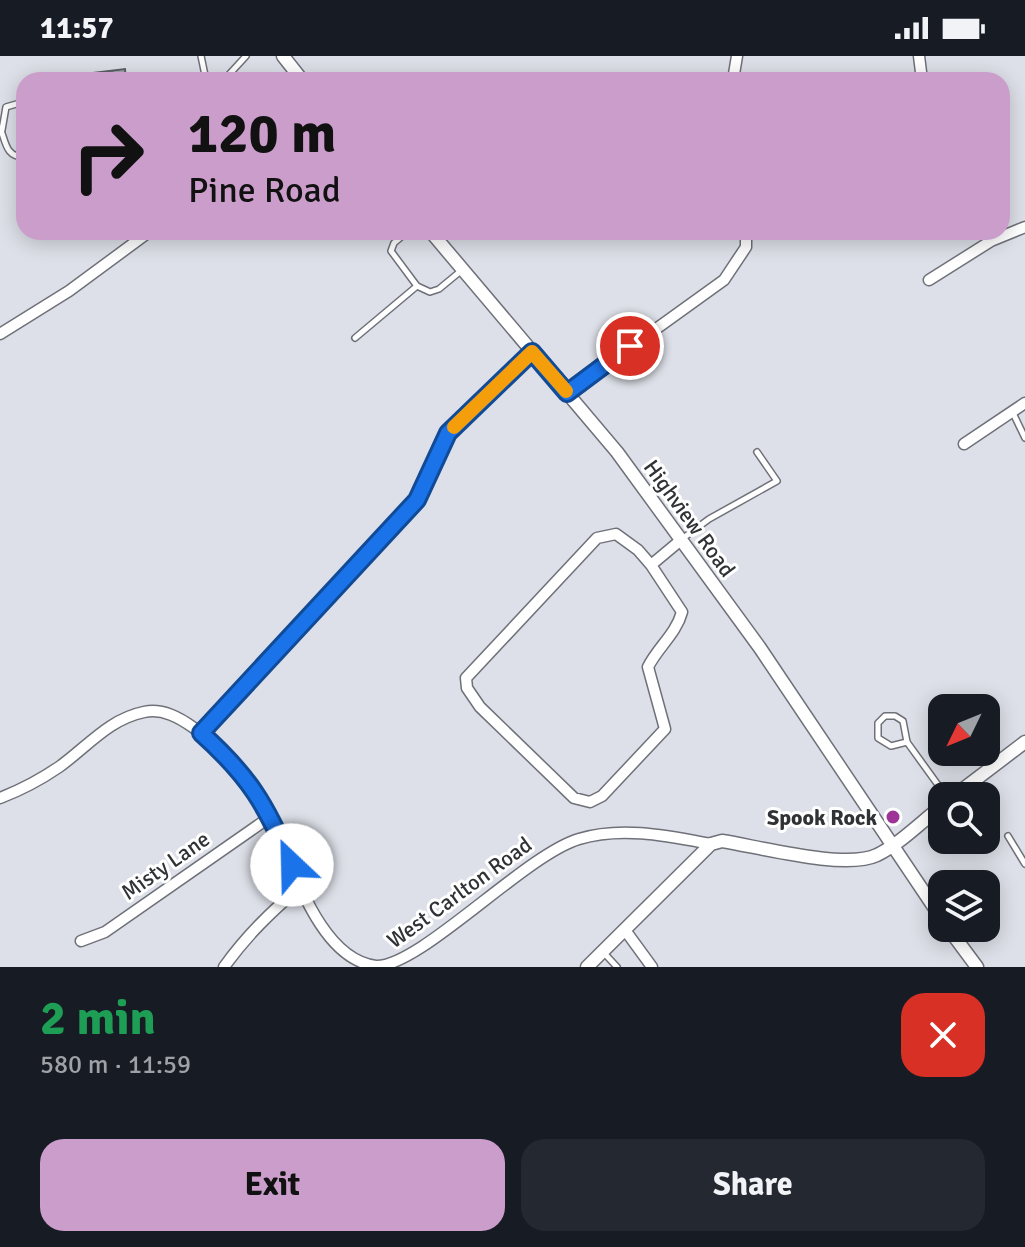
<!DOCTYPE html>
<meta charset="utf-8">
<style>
body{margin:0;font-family:Signika,sans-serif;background:#242831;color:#f1f3f6;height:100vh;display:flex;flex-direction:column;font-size:30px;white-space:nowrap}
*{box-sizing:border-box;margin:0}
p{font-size:26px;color:#9ea1a6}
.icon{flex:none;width:44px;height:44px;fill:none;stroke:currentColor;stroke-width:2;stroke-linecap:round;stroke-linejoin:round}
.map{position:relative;height:911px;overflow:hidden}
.panel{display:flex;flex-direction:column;background:#171b24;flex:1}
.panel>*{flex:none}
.banner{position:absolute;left:16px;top:16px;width:994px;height:168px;border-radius:24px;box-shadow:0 4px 20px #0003;background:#cb9dcb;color:#111;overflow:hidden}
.needle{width:52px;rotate:227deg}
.tools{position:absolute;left:928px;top:638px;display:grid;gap:16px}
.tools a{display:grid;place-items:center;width:72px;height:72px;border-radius:16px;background:#171b24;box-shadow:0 4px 20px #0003;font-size:40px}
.pin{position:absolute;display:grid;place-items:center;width:68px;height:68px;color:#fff;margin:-34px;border:4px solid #fff;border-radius:50%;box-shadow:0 2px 8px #0007}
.me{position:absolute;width:88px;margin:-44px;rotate:336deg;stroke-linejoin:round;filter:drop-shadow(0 0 6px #0008)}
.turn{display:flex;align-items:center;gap:28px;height:168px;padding:0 40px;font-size:36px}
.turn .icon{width:104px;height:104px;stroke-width:2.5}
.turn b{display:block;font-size:56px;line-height:68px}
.round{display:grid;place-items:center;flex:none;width:84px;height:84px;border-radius:24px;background:#242831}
.summary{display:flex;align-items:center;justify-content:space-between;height:136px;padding:0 40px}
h1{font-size:48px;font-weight:700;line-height:60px;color:#1e9e55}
.cta{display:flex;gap:16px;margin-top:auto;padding:16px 40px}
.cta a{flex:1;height:92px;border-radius:24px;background:#cb9dcb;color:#111;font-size:32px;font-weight:700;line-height:92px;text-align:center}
.cta a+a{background:#242831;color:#f1f3f6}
.status{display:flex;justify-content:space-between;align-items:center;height:56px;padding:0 40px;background:#171b24;direction:ltr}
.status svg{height:22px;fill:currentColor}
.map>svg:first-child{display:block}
.building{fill:url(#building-cross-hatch);stroke:#5b5e65;stroke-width:2}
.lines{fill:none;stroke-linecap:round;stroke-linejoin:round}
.service-casing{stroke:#6f7179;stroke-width:8}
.minor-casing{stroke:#6f7179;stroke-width:13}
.tertiary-casing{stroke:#6f7179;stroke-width:15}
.service{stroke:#fff;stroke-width:5}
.minor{stroke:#fff;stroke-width:10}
.tertiary{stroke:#fff;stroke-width:12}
.route-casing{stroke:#114b97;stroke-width:20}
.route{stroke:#1a73e8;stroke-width:14}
.slow{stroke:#f59e0b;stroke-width:14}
.poi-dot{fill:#9d3496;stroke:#fff;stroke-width:3}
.labels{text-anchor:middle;stroke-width:6;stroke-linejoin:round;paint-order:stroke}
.street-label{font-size:22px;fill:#303235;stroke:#fff}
.poi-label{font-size:22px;font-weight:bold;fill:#303235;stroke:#fff;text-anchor:end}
</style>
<div class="status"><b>11:57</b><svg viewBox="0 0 49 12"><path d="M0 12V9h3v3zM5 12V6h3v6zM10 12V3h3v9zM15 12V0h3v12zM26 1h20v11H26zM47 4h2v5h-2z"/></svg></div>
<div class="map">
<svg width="1025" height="911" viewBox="0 0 1025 911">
<defs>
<pattern id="building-cross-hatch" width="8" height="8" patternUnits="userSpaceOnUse" patternTransform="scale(2)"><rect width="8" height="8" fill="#a1a4ac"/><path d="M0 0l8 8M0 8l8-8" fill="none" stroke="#84868d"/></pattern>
</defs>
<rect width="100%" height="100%" fill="#dde0e8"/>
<polygon class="building" points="125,13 126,24 76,24 75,19"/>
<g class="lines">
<g class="service-casing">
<g id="service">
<polyline points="201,0 206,24"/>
<polyline points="224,24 246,0"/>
<path d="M0 72C6 85 5 101 24 101"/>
<polyline points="2,74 6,51 20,47 24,50"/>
<polyline points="407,176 394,187 391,195 417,230 430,236 439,233 462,214"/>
<polyline points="355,282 417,230"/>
<polyline points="1012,355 1025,382"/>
<polyline points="682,483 709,463 777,425 757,396"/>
<polygon points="885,660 895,660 903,665 907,686 891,690 878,682 878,667"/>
<polyline points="907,686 946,740"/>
<polyline points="1008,780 1025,808"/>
<polyline points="604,897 617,911"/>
</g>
</g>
<g class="minor-casing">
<g id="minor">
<polyline points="919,0 922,24"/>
<polyline points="733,24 737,0"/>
<polyline points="929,224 991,185 1025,171"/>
<polyline points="0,278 69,235 149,176"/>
<polyline points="567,337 724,224 746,191 746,176"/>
<polyline points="964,388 1025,347"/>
<path d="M651 509 682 556C676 578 658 591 648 611L665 673 602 740 590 746 574 742 480 651 467 632 466 622 597 482 616 478 638 494 651 509 681 484"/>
<polyline points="201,677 417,444 448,377 532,296"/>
<path d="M0 742C21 734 40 724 59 711 87 691 109 663 144 656 163 652 180 662 194 672 219 689 242 712 257 737 288 785 311 902 376 910 420 911 525 799 579 783 622 770 668 780 711 788"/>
<polyline points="625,874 652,911"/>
<polyline points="81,885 105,876 270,761"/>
<path d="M224 911C247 879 271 856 300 831"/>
</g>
</g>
<g class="tertiary-casing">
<g id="tertiary">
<polyline points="283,0 302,24"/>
<polyline points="431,176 617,396 760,592 942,863"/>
<polyline points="954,740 1025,686"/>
<polyline points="948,872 977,911"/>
<path d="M587 911 711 788 722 785C760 791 845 814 877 799 901 787 921 766 942 750"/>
</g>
</g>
<use href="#service" class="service"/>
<use href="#minor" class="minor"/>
<use href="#tertiary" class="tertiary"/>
</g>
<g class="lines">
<g class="route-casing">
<path id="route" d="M292 809C266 749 250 721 201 677L417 444 448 377 532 296 567 337 630 290"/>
</g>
<use href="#route" class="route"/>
<polyline class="slow" points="454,371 532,296 566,335"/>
</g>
<circle class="poi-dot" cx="893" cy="761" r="8"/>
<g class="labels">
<g class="street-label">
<text transform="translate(690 462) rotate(54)" y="8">Highview Road</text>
<text transform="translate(165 809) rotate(-35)" y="8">Misty Lane</text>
<text transform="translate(459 836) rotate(-36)" y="8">West Carlton Road</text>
</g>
<g class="poi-label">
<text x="877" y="769">Spook Rock</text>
</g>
</g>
</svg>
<div class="tools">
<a><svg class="needle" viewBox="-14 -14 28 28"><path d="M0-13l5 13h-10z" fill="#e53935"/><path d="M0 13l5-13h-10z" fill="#9ea1a6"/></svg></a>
<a><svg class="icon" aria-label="search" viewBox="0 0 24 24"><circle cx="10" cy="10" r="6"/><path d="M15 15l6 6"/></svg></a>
<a><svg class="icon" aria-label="layers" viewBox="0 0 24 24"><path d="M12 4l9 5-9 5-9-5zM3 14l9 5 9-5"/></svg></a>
</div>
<div class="pin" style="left:630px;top:290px;background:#d93025"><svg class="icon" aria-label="arrive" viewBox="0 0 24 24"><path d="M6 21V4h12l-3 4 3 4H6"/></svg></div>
<svg class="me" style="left:292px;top:809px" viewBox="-20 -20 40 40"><circle r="19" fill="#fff"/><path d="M0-13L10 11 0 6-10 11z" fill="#1a73e8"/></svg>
<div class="banner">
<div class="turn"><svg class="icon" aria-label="right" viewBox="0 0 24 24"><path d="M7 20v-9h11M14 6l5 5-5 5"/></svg><div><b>120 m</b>Pine Road</div></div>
</div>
</div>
<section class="panel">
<div class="summary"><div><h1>2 min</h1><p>580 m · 11:59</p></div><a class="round" style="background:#d93025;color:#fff"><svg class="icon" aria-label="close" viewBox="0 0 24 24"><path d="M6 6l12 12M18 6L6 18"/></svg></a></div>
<div class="cta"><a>Exit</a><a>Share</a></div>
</section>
